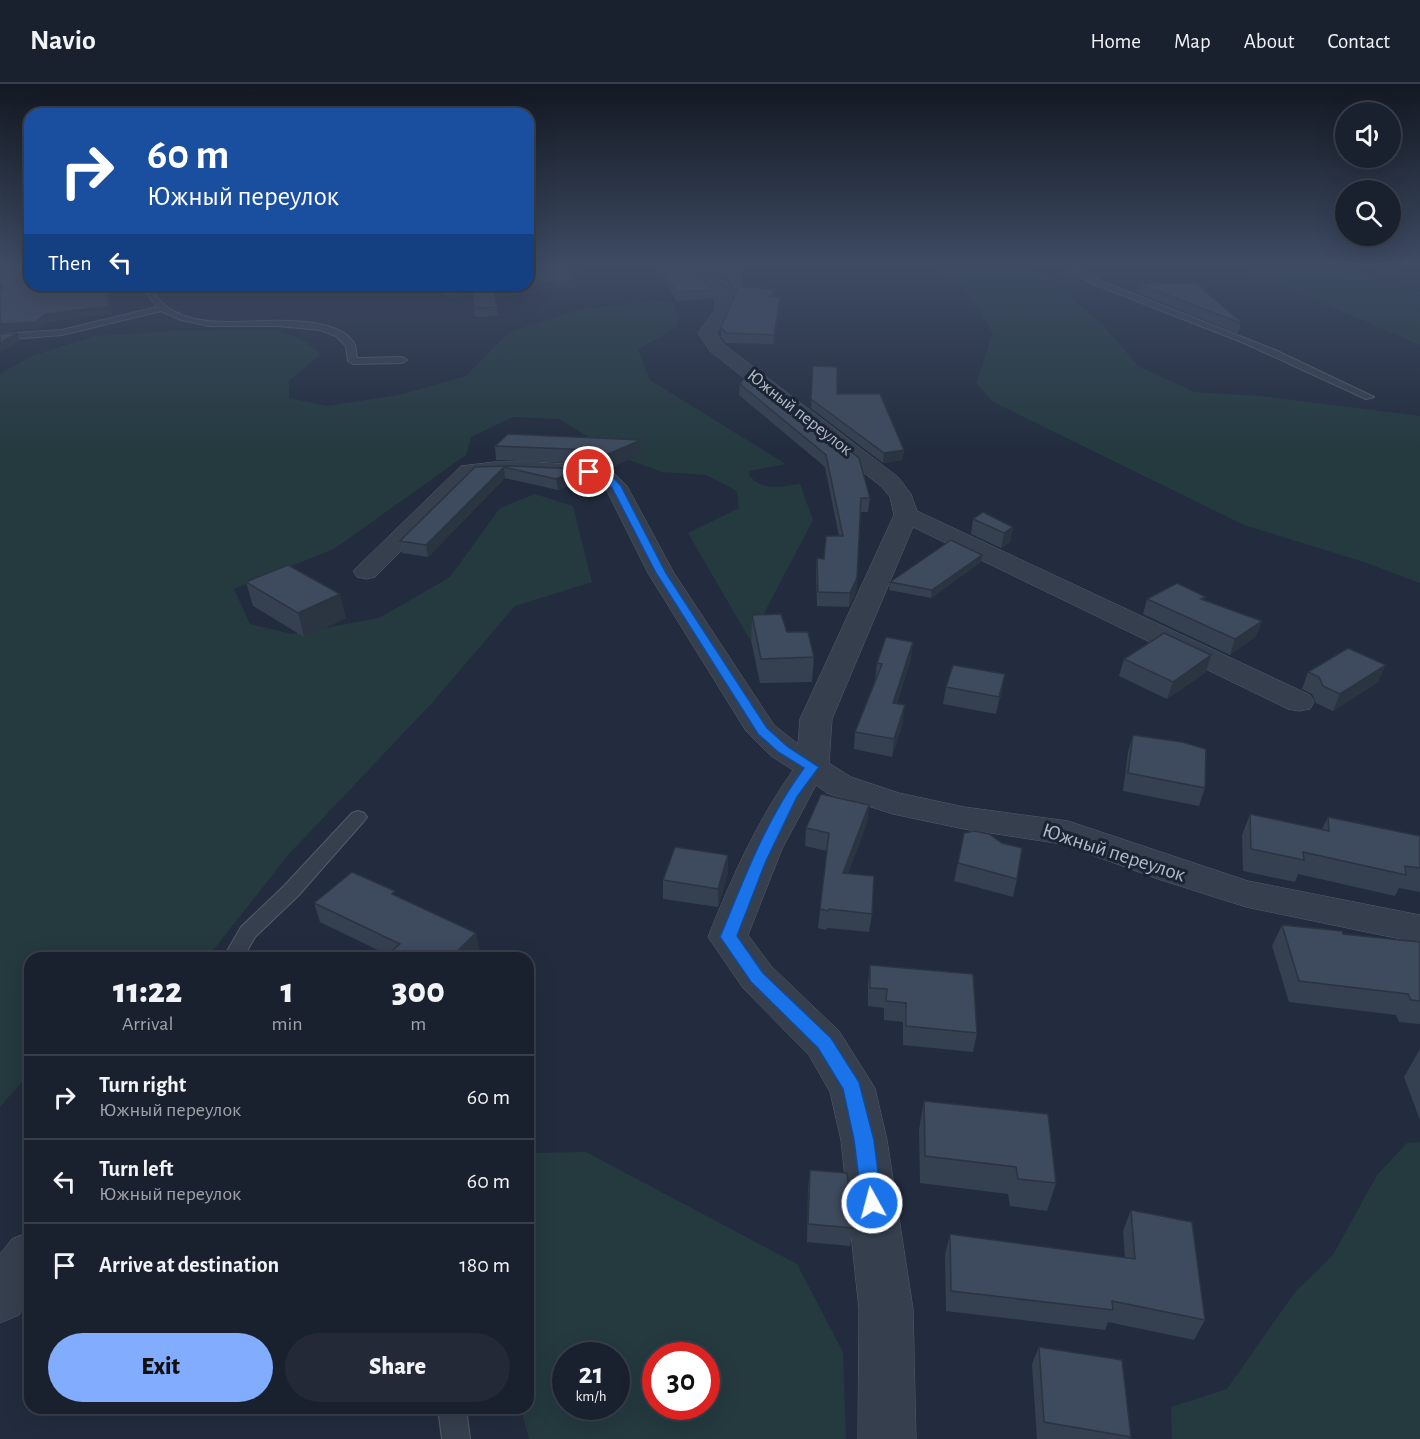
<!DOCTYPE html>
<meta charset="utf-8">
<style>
body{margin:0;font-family:"Alegreya Sans",sans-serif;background:#232936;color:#f1f3f6;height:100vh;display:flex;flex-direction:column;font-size:22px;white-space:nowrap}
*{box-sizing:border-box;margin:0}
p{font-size:20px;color:#9fa3aa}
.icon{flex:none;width:33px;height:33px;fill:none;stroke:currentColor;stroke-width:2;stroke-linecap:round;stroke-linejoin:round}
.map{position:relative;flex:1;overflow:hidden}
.drawer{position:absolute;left:24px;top:868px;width:510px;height:462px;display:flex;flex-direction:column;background:#1a212e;border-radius:18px;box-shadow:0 6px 24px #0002,0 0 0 2px #383e4a}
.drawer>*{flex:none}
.banner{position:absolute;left:24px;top:24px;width:510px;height:183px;border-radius:18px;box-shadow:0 6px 24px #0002,0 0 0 2px #383e4a;background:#1a4fa0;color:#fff;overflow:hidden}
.fabs{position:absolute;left:1335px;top:18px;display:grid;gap:12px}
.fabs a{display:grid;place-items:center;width:66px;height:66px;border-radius:50%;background:#1a212e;box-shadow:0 6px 24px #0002,0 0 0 2px #383e4a;font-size:30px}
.speed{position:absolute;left:552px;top:1258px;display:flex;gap:12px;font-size:30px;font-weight:700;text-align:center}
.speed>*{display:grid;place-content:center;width:78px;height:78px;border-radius:50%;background:#1a212e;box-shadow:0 6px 24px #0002,0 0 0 2px #383e4a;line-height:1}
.speed small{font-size:15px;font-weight:400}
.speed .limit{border:9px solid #d22;background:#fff;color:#111}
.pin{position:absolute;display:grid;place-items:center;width:51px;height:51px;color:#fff;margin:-26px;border:3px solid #fff;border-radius:50%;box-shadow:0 2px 6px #0007}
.me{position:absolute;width:66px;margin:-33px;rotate:353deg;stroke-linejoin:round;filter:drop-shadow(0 0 4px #0008)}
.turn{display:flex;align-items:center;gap:21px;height:126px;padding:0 24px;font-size:27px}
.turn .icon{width:78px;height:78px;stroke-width:2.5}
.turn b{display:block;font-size:42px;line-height:51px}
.then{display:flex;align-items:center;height:57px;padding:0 24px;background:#0003;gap:12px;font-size:22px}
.eta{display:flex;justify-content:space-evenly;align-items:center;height:102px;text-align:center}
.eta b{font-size:36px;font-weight:800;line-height:42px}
.cta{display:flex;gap:12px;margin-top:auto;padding:12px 24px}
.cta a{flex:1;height:69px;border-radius:36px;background:#82acfe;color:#111;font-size:24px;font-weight:800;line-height:69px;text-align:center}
.cta a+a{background:#232936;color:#f1f3f6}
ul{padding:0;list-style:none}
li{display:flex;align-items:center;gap:18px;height:84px;padding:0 24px;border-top:2px solid #383e4a}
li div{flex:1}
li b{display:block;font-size:22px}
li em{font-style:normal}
header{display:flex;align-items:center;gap:36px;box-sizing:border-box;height:84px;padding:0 30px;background:#1a212e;border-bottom:2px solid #383e4a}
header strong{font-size:28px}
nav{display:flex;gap:33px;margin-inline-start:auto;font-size:21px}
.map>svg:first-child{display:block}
.green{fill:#243a3f;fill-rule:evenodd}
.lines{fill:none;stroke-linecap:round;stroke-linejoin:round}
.service-casing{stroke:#545c6c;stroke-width:2}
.minor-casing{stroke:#545c6c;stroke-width:1}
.service{fill:#363f4e;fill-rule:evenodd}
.minor{fill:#363f4e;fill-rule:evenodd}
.wall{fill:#354050}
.shaded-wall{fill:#2b3441}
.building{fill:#3e4a5d;stroke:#2b3441;stroke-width:1.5}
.route{fill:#1a73e8;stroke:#114b97;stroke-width:1.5}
.labels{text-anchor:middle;stroke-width:6;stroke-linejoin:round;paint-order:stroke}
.far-street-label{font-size:18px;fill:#b2b9c9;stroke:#1b2433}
.street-label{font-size:21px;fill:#b2b9c9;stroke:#1b2433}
</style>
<header>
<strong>Navio</strong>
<nav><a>Home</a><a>Map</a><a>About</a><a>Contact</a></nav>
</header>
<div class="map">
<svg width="1420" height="1355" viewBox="0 0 1420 1355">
<rect width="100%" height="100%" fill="#222c3e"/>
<g class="green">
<polygon points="927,179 1013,179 1041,188 1103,241 1138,282 1195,308 1260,312 1420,332 1420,499 1364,478 1244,441 993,318 976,299 993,249 961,201"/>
<polygon points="1229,179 1322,179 1381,200 1420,208 1420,261"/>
<path d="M652 217 674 219 679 241 638 266 650 296 786 380 749 387V391C762 408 781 402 800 400L813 436 750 556 688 449 739 424 737 407 706 391 662 388 621 373 559 335 513 333 471 353 466 371 334 465 234 505 250 540 292 550 379 534 450 493 500 424 535 410 573 422 592 498 515 522 431 620 289 770 207 874H30V989L0 1023V290L32 272 94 252 176 247 276 246 301 255 321 270 289 297V314L327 322 399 311 466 292 509 248 582 225Z"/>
<polygon points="1420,1058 1420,1355 1172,1355 1171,1323 1227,1305 1295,1208 1333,1171 1377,1091 1407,1059"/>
<path d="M586 1068 797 1180 843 1268 846 1355H529L521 1325 528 1324V1069ZM566 1272H616V1323H566ZM656 1272H706V1323H656Z"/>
</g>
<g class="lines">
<g class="service-casing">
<g id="service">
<polygon points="1070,179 1078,179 1079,186 1101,197 1275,266 1374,313 1366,315 1244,259 1096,201 1072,189"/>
<path d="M140 201H148C155 211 162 221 173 227 188 235 206 238 223 238 254 239 338 227 355 261 356 264 356 270 357 274L402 273 407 276 402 279 353 280 348 277 346 262 336 252 320 246 278 242H209L181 236 161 227 62 251 0 256V250L62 246 157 223Z"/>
<polygon points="358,727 364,729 367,733 364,737 298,812 255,853 243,874 223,874 241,843 284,802 352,729"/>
<polygon points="438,1324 466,1324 470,1355 442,1355"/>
</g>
</g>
<g class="minor-casing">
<g id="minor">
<path d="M667 179C695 179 707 191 729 208 737 223 724 236 716 249L722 259 898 393 911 410 917 427 1310 611 1314 618 1310 625 1299 627 1288 625 913 443 832 635 829 679 851 693 899 709 964 723 1068 737 1248 797 1420 831V859L1246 823 1158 795 1062 760 964 745 893 730 827 709 816 701 782 765 748 851 771 882 839 947 875 1004 887 1056 913 1225 916 1355H858L859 1225 841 1056 830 1008 809 971 743 904 708 853C731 795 757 737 793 686L771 672 746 647 648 489 606 405 597 397 577 394 513 391 476 392 375 493 366 495 357 493 353 487 461 382 494 378H535L592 382 612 387 627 402 674 489 774 641 798 660 800 635 894 431 890 413 882 403 710 267 698 249 715 226V212L694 195Z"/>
<polygon points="30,1148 30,1215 19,1231 0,1239 0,1170 12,1155"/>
</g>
</g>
<use href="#service" class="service"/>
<use href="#minor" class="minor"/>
</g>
<g class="wall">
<polygon points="528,179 676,179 713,206 713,215 676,217 661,188 645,179 568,187 576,195 577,204 495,213 498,232 475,233 473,210 452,214 427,201 528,201"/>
<polygon points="685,179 743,179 743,203 774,205 773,213 780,222 773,260 726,259 721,253 721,243 734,214 730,206 701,185"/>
<polygon points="1139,200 1241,238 1239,247 1237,249 1137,208"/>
<polygon points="813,282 837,310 904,366 902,376 883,379 811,324"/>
<polygon points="746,291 870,414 868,428 861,428 856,508 849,523 817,522 816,488 817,474 824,475 839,452 825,383 739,311 740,300"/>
<polygon points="641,356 642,370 609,384 592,380 496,376 495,362"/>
<polygon points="512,382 580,397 558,406 505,394 428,473 402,469 400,457 475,383"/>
<polygon points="973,435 1013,443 1010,458 1001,464 971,450"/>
<polygon points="981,478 931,514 889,506 890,498"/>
<polygon points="246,498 346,534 304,553 253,522"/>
<polygon points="1147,515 1262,537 1256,552 1230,571 1143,530"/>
<polygon points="752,531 787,548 814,573 812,598 760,599 751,556"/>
<polygon points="911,574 897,619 903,638 892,673 854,665 855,648 875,596 877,579"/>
<polygon points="1124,575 1206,588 1167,615 1119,592"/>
<polygon points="1308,588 1378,598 1333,627 1316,619 1312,610 1302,605"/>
<polygon points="946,603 1002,607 996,630 943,620"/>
<polygon points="1133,651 1205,704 1199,722 1123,707 1128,668"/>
<polygon points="869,721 867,739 848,789 872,830 869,848 827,844 826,846 818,844 827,767 805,762 806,744"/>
<polygon points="1250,730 1322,745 1328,733 1420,752 1420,808 1399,804 1395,812 1298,790 1295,798 1243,787 1242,751"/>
<polygon points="728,771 728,789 718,823 663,815 663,796"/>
<polygon points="958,779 1017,795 1013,813 954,797"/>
<polygon points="397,812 476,849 479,867 472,874 387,874 386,872 388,871 320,838 314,819"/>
<polygon points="1282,841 1343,850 1420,858 1420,940 1399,938 1396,931 1289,918 1272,862"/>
<polygon points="870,881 977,949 973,968 903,961 903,938 884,936 884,924 868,922 868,900"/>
<polygon points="1420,965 1420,1036 1404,993"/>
<polygon points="924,1017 1056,1099 1047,1127 1010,1122 1008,1110 920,1099 919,1045"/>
<polygon points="810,1086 853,1144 850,1162 807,1158 808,1104"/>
<polygon points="1131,1126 1205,1236 1194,1256 1108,1238 1105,1246 946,1227 945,1171 950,1150 1125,1174 1123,1147"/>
<polygon points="1039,1263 1131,1353 1130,1355 1037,1355 1032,1280"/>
</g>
<g class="shaded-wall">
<polygon points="0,179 18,179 0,181"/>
<polygon points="567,179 645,179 560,188 559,180"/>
<polygon points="576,195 577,204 495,213 494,204"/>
<polygon points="106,201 108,201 112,230 50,238 38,245 0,248 0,240 47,230"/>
<polygon points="472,201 473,210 452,214 451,205"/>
<polygon points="780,213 780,222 773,260 774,251"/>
<polygon points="17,249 20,257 0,269 0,259"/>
<polygon points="641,356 642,370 609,384 608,370"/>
<polygon points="904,366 902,376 883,379 884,369"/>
<polygon points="504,383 505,394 428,473 426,461"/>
<polygon points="579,385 580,397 558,406 556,395"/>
<polygon points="1013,443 1010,458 1001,464 1004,449"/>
<polygon points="982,471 981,478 931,514 932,506"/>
<polygon points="857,494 856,508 849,523 850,509"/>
<polygon points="340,510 346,534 304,553 298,529"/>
<polygon points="1262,537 1256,552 1230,571 1235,555"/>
<polygon points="913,558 911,574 891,636 893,619"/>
<polygon points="1211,571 1206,588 1167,615 1173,598"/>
<polygon points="1386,581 1378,598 1333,627 1340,610"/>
<polygon points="1005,590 1002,607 996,630 999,613"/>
<polygon points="905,621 903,638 892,673 894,655"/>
<polygon points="869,721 867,739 841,807 843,789"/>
<polygon points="728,771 728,789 718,823 718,805"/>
<polygon points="476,849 479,867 472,874 450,874"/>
</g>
<g class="building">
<polygon points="28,179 30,179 30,201 106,201 109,222 47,230 35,238 0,240 0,206 4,206 0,199 0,186 28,181"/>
<polygon points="528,179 567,179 559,180 576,195 528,201"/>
<polygon points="660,179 676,179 693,188 713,206 676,208"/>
<polygon points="704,179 743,179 743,203 774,205 770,213 780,213 774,251 726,249 721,243 738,204 733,205 730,197"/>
<polygon points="1196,199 1241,238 1240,239 1139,200"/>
<polygon points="443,201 472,201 451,205"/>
<polygon points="472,201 524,201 494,204 497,223 474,224"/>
<polygon points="17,249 0,259 0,250"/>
<polygon points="813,282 837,283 837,310 880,310 904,366 884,369 811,315"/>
<polygon points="746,291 763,300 859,374 870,414 861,414 857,494 850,509 818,508 817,474 824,475 826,452 843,452 826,371 740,300"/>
<polygon points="508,350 641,356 608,370 591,366 495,362"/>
<polygon points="512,382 579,385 556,395 504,383 426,461 400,457 475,383"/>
<polygon points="983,428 1013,443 1004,449 973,435"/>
<polygon points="951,456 982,471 932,506 890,498"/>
<polygon points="288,481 340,510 298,529 246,498"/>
<polygon points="1177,499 1206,513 1201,515 1262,537 1235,555 1147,515"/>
<polygon points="781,530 787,548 808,548 814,573 761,575 752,531"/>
<polygon points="1164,549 1211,571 1173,598 1124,575"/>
<polygon points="886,553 913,558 893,619 905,621 894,655 855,648 882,580 877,579"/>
<polygon points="1348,564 1386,581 1340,610 1323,602 1319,593 1308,588"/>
<polygon points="953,581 1005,590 999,613 946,603"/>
<polygon points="1133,651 1182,658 1206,665 1205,704 1128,689"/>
<polygon points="821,710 869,721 843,789 874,792 872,830 829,825 828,827 820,825 829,749 806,744"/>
<polygon points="1250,730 1329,747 1328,733 1420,752 1420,784 1405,782 1406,791 1303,768 1304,776 1251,765"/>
<polygon points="974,747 989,750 1002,759 1022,764 1017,795 958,779 964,749"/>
<polygon points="675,763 728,771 718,805 663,796"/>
<polygon points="352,788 395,807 392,810 476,849 450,874 390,874 386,872 400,860 314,819"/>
<polygon points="1282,841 1342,847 1343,850 1420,858 1420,917 1411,916 1408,910 1299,897"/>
<polygon points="870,881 973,890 977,949 906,942 906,919 886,917 887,905 870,904"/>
<polygon points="924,1017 1048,1030 1056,1099 1018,1095 1016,1083 925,1072"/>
<polygon points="810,1086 847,1089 853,1144 808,1140"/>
<polygon points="1131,1126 1192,1138 1205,1236 1112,1217 1113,1226 951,1207 950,1150 1135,1175"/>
<polygon points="1039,1263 1122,1276 1131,1353 1044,1338"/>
</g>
<linearGradient id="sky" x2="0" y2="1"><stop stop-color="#131822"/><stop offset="0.49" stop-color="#3e4b63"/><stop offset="1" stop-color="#3e4b63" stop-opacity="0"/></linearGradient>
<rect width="1420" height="369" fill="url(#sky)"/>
<path class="route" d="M589 385 610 390 621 402 666 489 767 644 788 663 819 683 797 713 766 777 737 852 763 889 831 954 859 998 874 1056 882 1119 879 1126 872 1129 865 1126 862 1119 854 1056 843 1005 818 964 751 898 720 853C744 795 766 735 804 684L778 668 758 650 656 489 612 404 604 394 585 390 584 388Z"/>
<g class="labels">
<g class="far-street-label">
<text transform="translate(800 328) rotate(38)" y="6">Южный переулок</text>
</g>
<g class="street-label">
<text transform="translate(1114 768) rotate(18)" y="7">Южный переулок</text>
</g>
</g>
</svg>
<div class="fabs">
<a><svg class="icon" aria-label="sound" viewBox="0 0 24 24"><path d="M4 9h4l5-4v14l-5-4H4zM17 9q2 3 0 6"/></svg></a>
<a><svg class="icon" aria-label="search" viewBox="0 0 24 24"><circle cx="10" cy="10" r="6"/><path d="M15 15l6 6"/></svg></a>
</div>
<div class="speed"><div>21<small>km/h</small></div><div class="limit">30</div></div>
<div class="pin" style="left:589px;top:388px;background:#d93025"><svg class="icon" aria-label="arrive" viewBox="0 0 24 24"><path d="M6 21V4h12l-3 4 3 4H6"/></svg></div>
<svg class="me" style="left:872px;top:1119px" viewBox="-20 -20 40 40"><circle r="17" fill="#1a73e8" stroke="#fff" stroke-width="3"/><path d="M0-11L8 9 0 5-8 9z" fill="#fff"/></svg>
<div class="banner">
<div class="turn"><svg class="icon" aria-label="right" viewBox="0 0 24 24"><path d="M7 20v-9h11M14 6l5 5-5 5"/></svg><div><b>60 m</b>Южный переулок</div></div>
<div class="then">Then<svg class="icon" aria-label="left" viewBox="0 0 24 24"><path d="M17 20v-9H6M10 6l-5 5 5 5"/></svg></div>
</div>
<section class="drawer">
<div class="eta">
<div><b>11:22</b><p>Arrival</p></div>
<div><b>1</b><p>min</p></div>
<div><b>300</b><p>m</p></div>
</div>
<ul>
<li><svg class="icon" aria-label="right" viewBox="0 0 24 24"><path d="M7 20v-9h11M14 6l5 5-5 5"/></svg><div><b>Turn right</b><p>Южный переулок</p></div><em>60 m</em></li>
<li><svg class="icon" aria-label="left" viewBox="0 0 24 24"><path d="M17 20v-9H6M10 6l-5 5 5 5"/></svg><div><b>Turn left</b><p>Южный переулок</p></div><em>60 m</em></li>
<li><svg class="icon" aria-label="arrive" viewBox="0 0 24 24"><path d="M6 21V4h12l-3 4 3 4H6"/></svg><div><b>Arrive at destination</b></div><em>180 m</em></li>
</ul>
<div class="cta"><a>Exit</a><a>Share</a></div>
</section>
</div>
